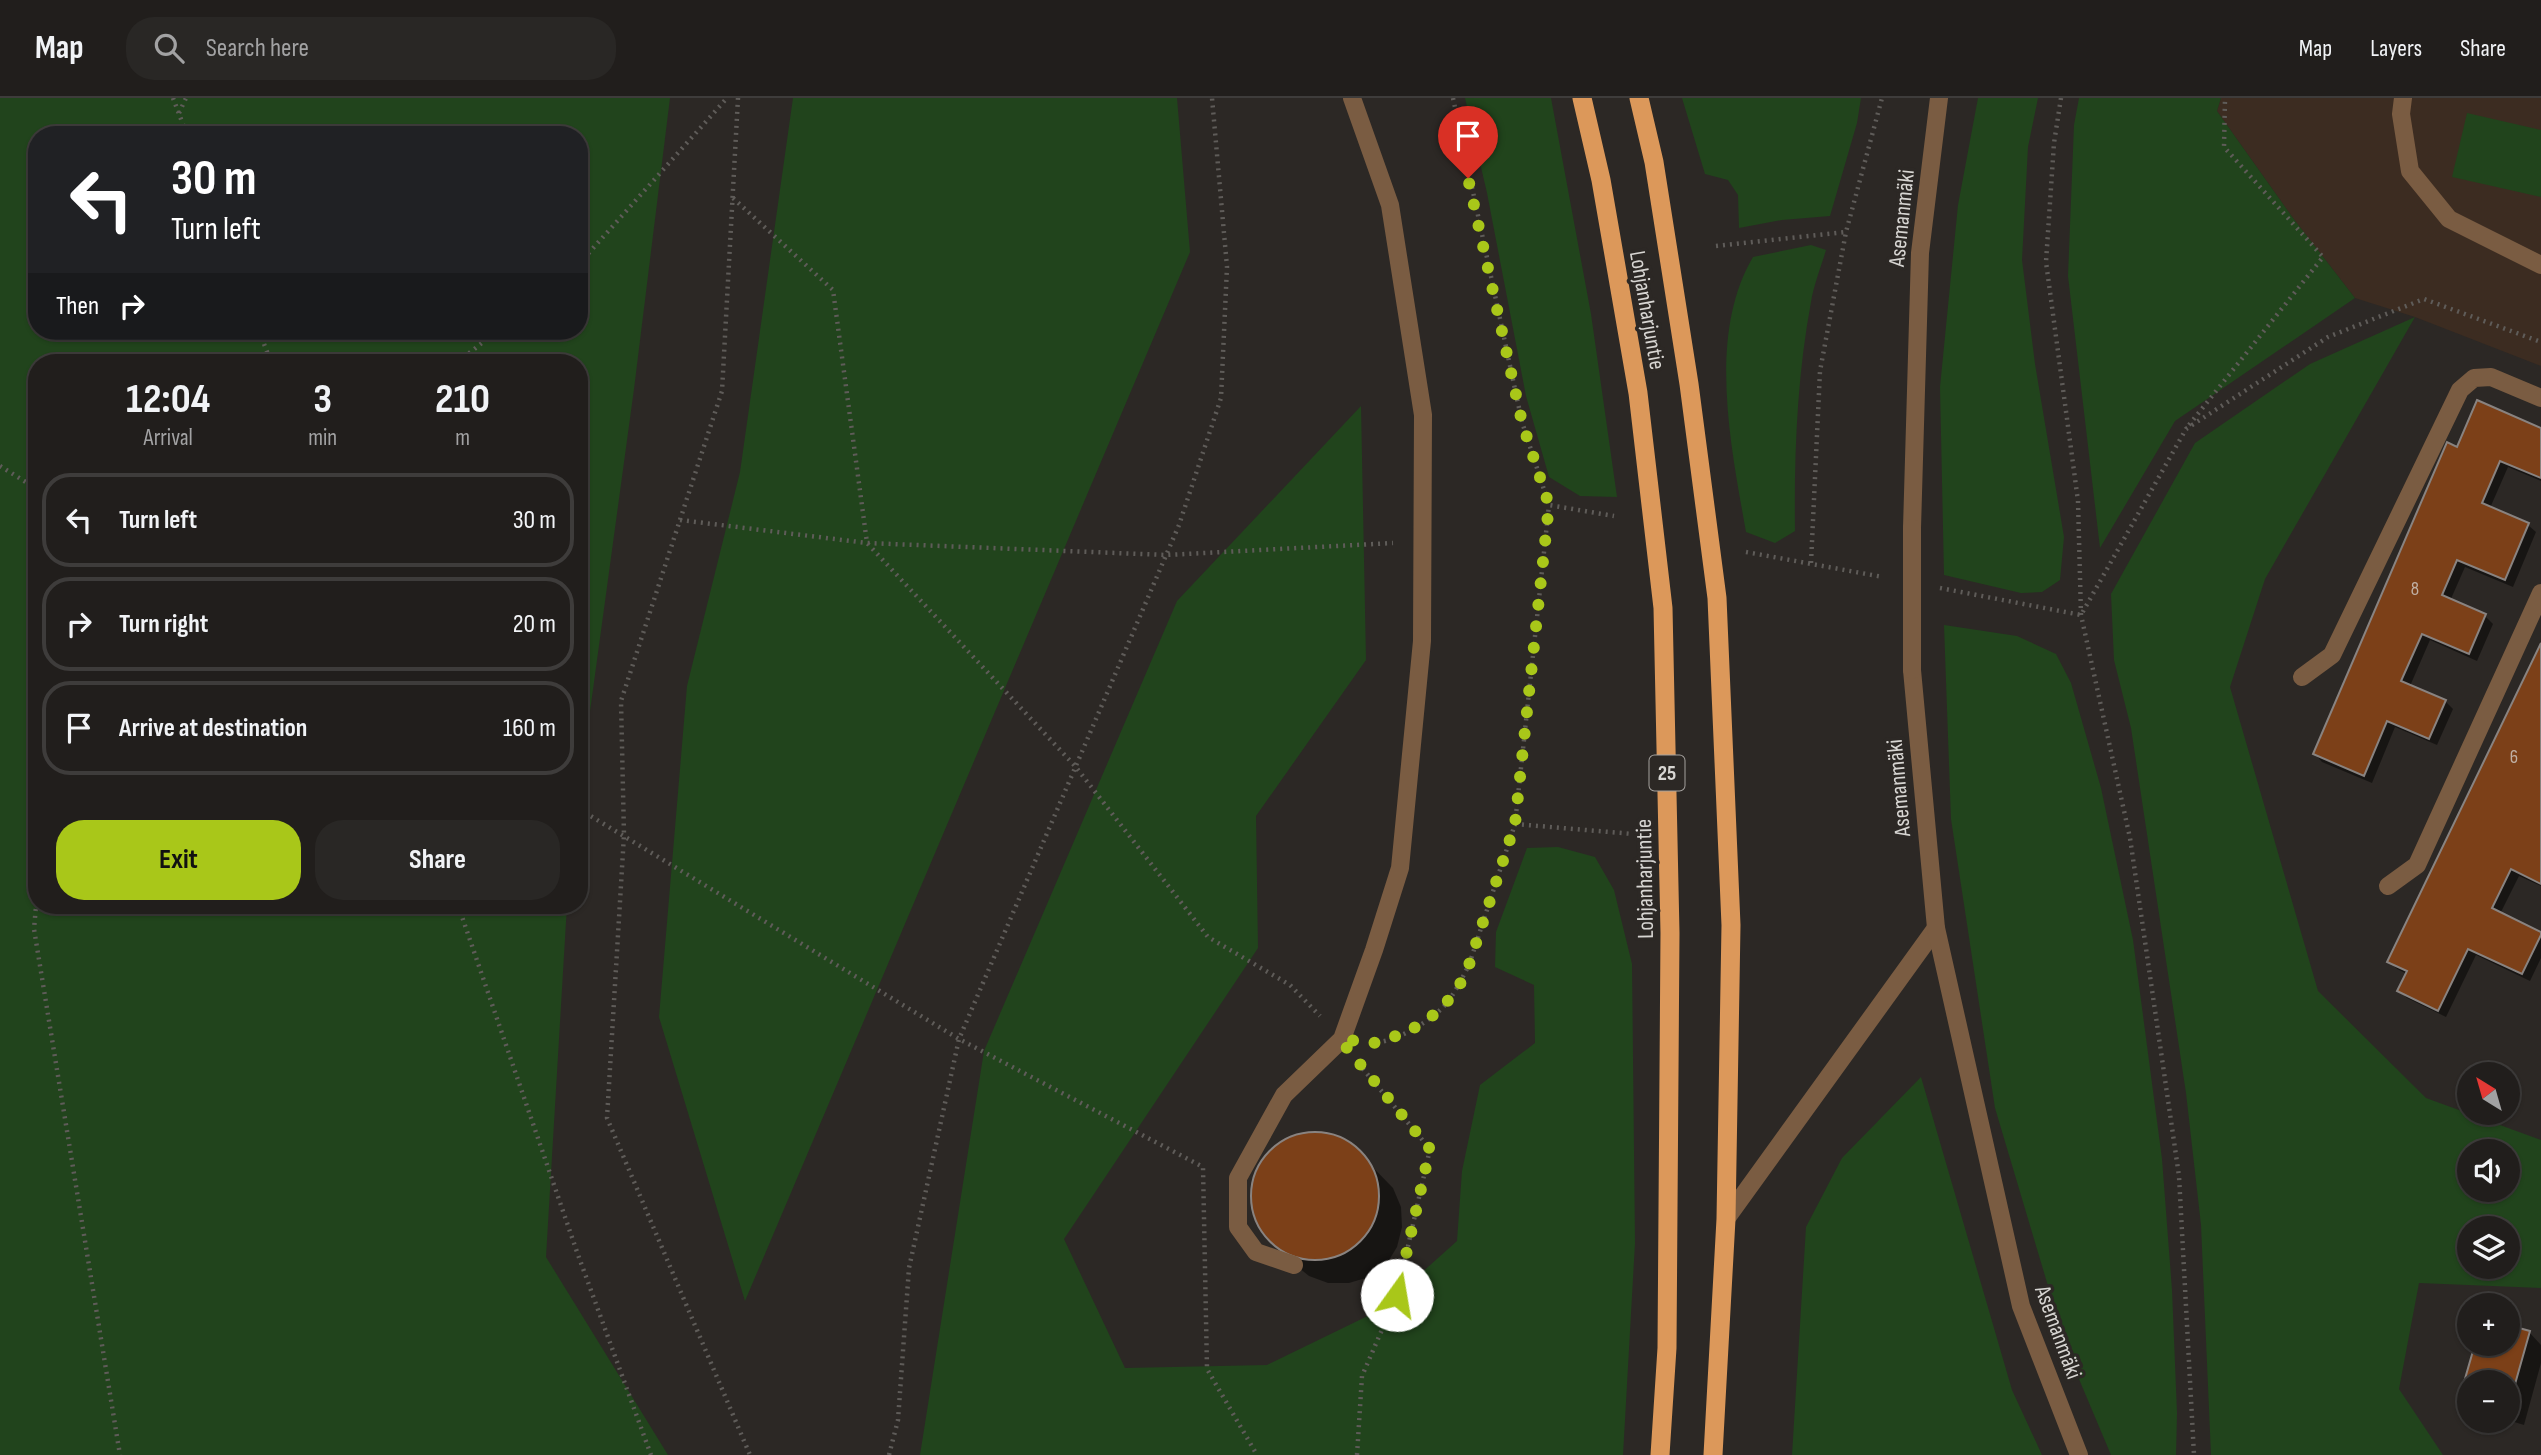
<!DOCTYPE html>
<meta charset="utf-8">
<style>
body{margin:0;font-family:"Sofia Sans Condensed",sans-serif;background:#292725;color:#f1f3f6;height:100vh;display:flex;flex-direction:column;font-size:26px;white-space:nowrap}
*{box-sizing:border-box;margin:0}
p{font-size:23px;color:#a2a2a3}
.icon{flex:none;width:38px;height:38px;fill:none;stroke:currentColor;stroke-width:2;stroke-linecap:round;stroke-linejoin:round}
.map{position:relative;flex:1;overflow:hidden}
.details{position:absolute;left:28px;top:256px;width:560px;height:560px;display:flex;flex-direction:column;background:#211e1c;border-radius:28px;box-shadow:0 2px 5px #0004,0 0 0 2px #3e3c3b}
.details>*{flex:none}
.banner{position:absolute;left:28px;top:28px;width:560px;height:214px;border-radius:28px;box-shadow:0 2px 5px #0004,0 0 0 2px #3e3c3b;background:#202124;color:#fff;overflow:hidden}
.needle{width:46px;rotate:323deg}
.buttons{position:absolute;left:2457px;top:964px;display:grid;gap:14px}
.buttons a{display:grid;place-items:center;width:63px;height:63px;border-radius:50%;background:#211e1c;box-shadow:0 2px 5px #0004,0 0 0 2px #3e3c3b;font-size:35px}
.pin{position:absolute;display:grid;place-items:center;width:60px;height:60px;color:#fff;margin:-72px -30px;border-radius:50% 50% 50% 0;rotate:-45deg;box-shadow:0 0 7px #0007}
.pin .icon{rotate:45deg}
.me{position:absolute;width:77px;margin:-38px;rotate:13deg;stroke-linejoin:round;filter:drop-shadow(0 0 5px #0008)}
.turn{display:flex;align-items:center;gap:24px;height:147px;padding:0 28px;font-size:32px}
.turn .icon{width:91px;height:91px;stroke-width:2.5}
.turn b{display:block;font-size:49px;line-height:60px}
.then{display:flex;align-items:center;height:66px;padding:0 28px;background:#0003;gap:14px;font-size:26px}
.eta{display:flex;justify-content:space-evenly;align-items:center;height:119px;text-align:center}
.eta b{font-size:42px;font-weight:700;line-height:49px}
.button{display:flex;gap:14px;margin-top:auto;padding:14px 28px}
.button a{flex:1;height:80px;border-radius:28px;background:#a9c719;color:#111;font-size:28px;font-weight:700;line-height:80px;text-align:center}
.button a+a{background:#292725;color:#f1f3f6}
ul{padding:0;list-style:none}
li{display:flex;align-items:center;gap:21px;height:94px;margin:0 14px 10px;padding:0 14px;border:4px solid #3e3c3b;border-radius:28px}
li div{flex:1}
li b{display:block;font-size:26px}
li em{font-style:normal}
header{display:flex;align-items:center;gap:42px;box-sizing:border-box;height:98px;padding:0 35px;background:#211e1c;border-bottom:2px solid #3e3c3b}
header strong{font-size:33px}
nav{display:flex;gap:38px;margin-inline-start:auto;font-size:24px}
.search{width:490px;height:63px;background:#292725;display:flex;align-items:center;gap:18px;box-sizing:border-box;padding:0 24px;border-radius:28px;color:#a2a2a3;font-size:26px}
.map>svg:first-child{display:block}
.education{fill:#3c2c21}
.green{fill:#21441c;fill-rule:evenodd}
.shadow{fill:#0007}
.building{fill:#7c4018;stroke:#898380;stroke-width:2}
.lines{fill:none;stroke-linecap:round;stroke-linejoin:round}
.path{stroke:#5f5c59;stroke-width:4.5;stroke-dasharray:2 5;stroke-linecap:butt}
.service{stroke:#7a5c42;stroke-width:18}
.tertiary{stroke:#7a5c42;stroke-width:18}
.trunk{stroke:#dc985a;stroke-width:19}
.tertiary-bridge{stroke:#7a5c42;stroke-width:18}
.route{stroke:#a9c719;stroke-width:12;stroke-dasharray:0 21.6}
.labels{text-anchor:middle;stroke-width:7;stroke-linejoin:round;paint-order:stroke}
.number-label{font-size:19px;fill:#c0b0a4}
.shield{fill:#2c2825;stroke:#a4a19e;stroke-width:2}
.shield-label{font-size:21px;font-weight:bold;fill:#d7d5d2}
.street-label{font-size:23px;fill:#d7d5d2;stroke:#2c2825}
</style>
<header>
<strong>Map</strong>
<div class="search"><svg class="icon" aria-label="search" viewBox="0 0 24 24"><circle cx="10" cy="10" r="6"/><path d="M15 15l6 6"/></svg>Search here</div>
<nav><a>Map</a><a>Layers</a><a>Share</a></nav>
</header>
<div class="map">
<svg width="2541" height="1357" viewBox="0 0 2541 1357">
<rect width="100%" height="100%" fill="#2c2825"/>
<polygon class="education" points="2221,0 2541,0 2541,268 2415,219 2355,200 2293,120 2217,13"/>
<g class="green">
<path d="M0 0H670L634 291 579 694V264H37V807H567L546 1159 668 1357H0ZM37 37H579V233H37Z"/>
<polygon points="793,0 1177,0 1190,154 745,1203 659,919 687,588 740,374"/>
<polygon points="1465,0 1551,0 1591,216 1617,399 1580,398 1549,379 1526,298 1487,95"/>
<polygon points="1682,0 1861,0 1857,25 1830,118 1782,122 1739,130 1738,97 1728,82 1705,76"/>
<polygon points="1978,0 2038,0 2028,49 2022,162 2035,266 2064,439 2060,482 2042,494 2021,495 1944,477 1940,289 1958,107"/>
<polygon points="2079,0 2221,0 2217,13 2293,120 2355,200 2175,323 2100,450 2068,178 2074,27"/>
<polygon points="2467,15 2541,32 2541,99 2452,79"/>
<path d="M1811 147 1826 152C1821 169 1814 186 1811 204 1797 279 1794 357 1795 433L1775 445 1746 434C1731 349 1707 237 1753 159Z"/>
<path d="M2415 219 2265 481 2230 589 2318 893 2426 1000 2541 1042V1190L2419 1185 2399 1291 2443 1357H2211L2201 1127 2186 995 2131 630 2114 562 2111 496 2195 345 2310 266ZM2469 1054H2508V1092H2469ZM2469 1130H2508V1169H2469Z"/>
<polygon points="1361,308 1366,562 1256,718 1258,850 1064,1141 1125,1270 1267,1267 1380,1212 1457,1143 1462,1073 1480,987 1535,945 1534,887 1495,869 1496,834 1527,750 1558,749 1595,759 1614,792 1632,866 1635,1145 1623,1357 920,1357 984,953 1177,503"/>
<polygon points="1944,527 2017,538 2056,556 2071,585 2101,690 2133,842 2162,1061 2172,1192 2177,1315 2176,1357 2111,1357 2068,1255 1995,1010 1951,721"/>
<polygon points="1921,979 2012,1292 2042,1357 1792,1357 1806,1129 1842,1060"/>
</g>
<g class="shadow">
<polygon points="2541,332 2541,383 2508,369 2490,410 2528,427 2536,434 2513,489 2465,469 2450,503 2485,518 2493,526 2477,563 2430,542 2410,588 2445,603 2453,611 2437,647 2395,629 2372,685 2322,664 2315,656 2457,351"/>
<polygon points="2541,549 2541,788 2519,778 2500,816 2541,836 2541,860 2530,883 2476,857 2446,919 2407,900 2399,893 2407,876 2397,871 2389,863"/>
<polygon points="1316,1036 1336,1040 1354,1050 1393,1090 1401,1109 1402,1129 1397,1149 1386,1167 1369,1179 1349,1185 1328,1185 1309,1178 1293,1165 1268,1140 1257,1122 1252,1102 1254,1081 1264,1063 1278,1048 1296,1039"/>
<polygon points="2508,1229 2529,1234 2541,1247 2541,1265 2524,1327 2508,1322 2508,1284 2469,1284 2469,1305 2462,1298 2477,1246 2508,1246"/>
</g>
<g class="building">
<polygon points="2477,302 2541,330 2541,380 2500,363 2482,405 2529,425 2505,482 2457,462 2442,497 2486,516 2469,556 2422,536 2401,583 2446,602 2429,641 2387,623 2364,678 2313,656 2447,344 2457,349"/>
<polygon points="2541,545 2541,786 2511,771 2492,810 2541,834 2541,837 2522,876 2468,851 2438,913 2397,893 2407,873 2387,864"/>
<circle cx="1315" cy="1098" r="64"/>
<polygon points="2508,1227 2530,1233 2508,1311 2508,1284 2469,1284 2469,1301 2460,1298 2475,1246 2508,1246"/>
</g>
<g class="lines">
<g class="path">
<polyline points="173,0 187,37"/>
<polyline points="738,0 722,293 621,603 624,737 607,1020 750,1357"/>
<polyline points="1453,0 1522,324 1549,407 1614,418"/>
<polyline points="2061,0 2054,45 2046,164 2078,403 2081,517 2130,740 2179,1078 2194,1357"/>
<polyline points="179,15 186,0"/>
<polyline points="733,100 833,192 867,445 1075,668 1208,839 1290,887 1320,918"/>
<polyline points="1716,148 1846,134"/>
<polyline points="579,166 727,0"/>
<polyline points="259,233 271,264"/>
<polyline points="458,264 497,233"/>
<polyline points="2189,327 2323,159 2224,49 2225,0"/>
<polyline points="0,368 37,391"/>
<polyline points="680,422 867,445 1166,457 1393,445"/>
<polyline points="1746,454 1883,479"/>
<polyline points="1811,465 1820,273 1846,134 1882,0"/>
<polyline points="1940,490 2081,517 2186,331 2328,239 2424,201 2541,244"/>
<polyline points="579,711 959,941 1203,1069 1207,1271 1257,1357"/>
<polyline points="1515,726 1633,736"/>
<polyline points="37,797 34,831 120,1357"/>
<polyline points="458,807 577,1154 651,1357"/>
<path d="M1370 945C1393 945 1422 928 1439 913 1452 902 1461 882 1469 867L1515 726 1549 407"/>
<polyline points="889,1357 898,1322 909,1170 959,941 1179,427 1221,300 1227,169 1212,0"/>
<polyline points="1357,1357 1362,1278 1397,1197 1430,1051 1358,965"/>
</g>
<g class="service">
<polyline points="2403,0 2401,16 2410,73 2449,121 2541,167"/>
<polyline points="2302,579 2332,557 2460,292 2474,280 2491,279 2541,300"/>
<polyline points="2388,788 2417,767 2541,495"/>
<polyline points="1726,1121 1936,830"/>
<polyline points="1294,1167 1256,1154 1238,1129 1238,1080 1284,997 1342,941 1374,852 1400,770 1422,543 1423,317 1390,107 1352,0"/>
</g>
<g class="tertiary">
<polyline points="1912,430 1920,155 1939,0"/>
<polyline points="1912,572 1936,830 2021,1208 2079,1357"/>
</g>
<g class="trunk">
<polyline points="1582,0 1601,82 1638,295 1663,510 1670,835 1667,1250 1660,1357"/>
<polyline points="1639,0 1654,64 1689,286 1717,500 1731,827 1726,1121 1713,1357"/>
</g>
<polyline class="tertiary-bridge" points="1912,572 1912,430"/>
</g>
<g class="lines">
<polyline class="route" points="1397,1197 1430,1051 1342,944 1342,941 1374,945 1408,934 1441,912 1460,886 1469,867 1515,726 1549,407 1522,324 1468,80"/>
</g>
<g class="labels">
<g class="number-label">
<text x="2415" y="497">8</text>
<text x="2514" y="665">6</text>
</g>
<rect class="shield" x="1649.5" y="657.5" width="35" height="35" rx="5"/>
<g class="shield-label">
<text x="1667" y="682">25</text>
</g>
<g class="street-label">
<text transform="translate(1901 120) rotate(-84)" y="8">Asemanmäki</text>
<text transform="translate(1648 212) rotate(80)" y="8">Lohjanharjuntie</text>
<text transform="translate(1898 690) rotate(-95)" y="8">Asemanmäki</text>
<text transform="translate(1644 781) rotate(-91)" y="8">Lohjanharjuntie</text>
<text transform="translate(2059 1234) rotate(70)" y="8">Asemanmäki</text>
</g>
</g>
</svg>
<div class="buttons">
<a><svg class="needle" viewBox="-14 -14 28 28"><path d="M0-13l5 13h-10z" fill="#e53935"/><path d="M0 13l5-13h-10z" fill="#a2a2a3"/></svg></a>
<a><svg class="icon" aria-label="sound" viewBox="0 0 24 24"><path d="M4 9h4l5-4v14l-5-4H4zM17 9q2 3 0 6"/></svg></a>
<a><svg class="icon" aria-label="layers" viewBox="0 0 24 24"><path d="M12 4l9 5-9 5-9-5zM3 14l9 5 9-5"/></svg></a>
<a>+</a>
<a>−</a>
</div>
<div class="pin" style="left:1468px;top:80px;background:#d93025"><svg class="icon" aria-label="arrive" viewBox="0 0 24 24"><path d="M6 21V4h12l-3 4 3 4H6"/></svg></div>
<svg class="me" style="left:1397px;top:1197px" viewBox="-20 -20 40 40"><circle r="19" fill="#fff"/><path d="M0-13L10 11 0 6-10 11z" fill="#a9c719"/></svg>
<div class="banner">
<div class="turn"><svg class="icon" aria-label="left" viewBox="0 0 24 24"><path d="M17 20v-9H6M10 6l-5 5 5 5"/></svg><div><b>30 m</b>Turn left</div></div>
<div class="then">Then<svg class="icon" aria-label="right" viewBox="0 0 24 24"><path d="M7 20v-9h11M14 6l5 5-5 5"/></svg></div>
</div>
<section class="details">
<div class="eta">
<div><b>12:04</b><p>Arrival</p></div>
<div><b>3</b><p>min</p></div>
<div><b>210</b><p>m</p></div>
</div>
<ul>
<li><svg class="icon" aria-label="left" viewBox="0 0 24 24"><path d="M17 20v-9H6M10 6l-5 5 5 5"/></svg><div><b>Turn left</b></div><em>30 m</em></li>
<li><svg class="icon" aria-label="right" viewBox="0 0 24 24"><path d="M7 20v-9h11M14 6l5 5-5 5"/></svg><div><b>Turn right</b></div><em>20 m</em></li>
<li><svg class="icon" aria-label="arrive" viewBox="0 0 24 24"><path d="M6 21V4h12l-3 4 3 4H6"/></svg><div><b>Arrive at destination</b></div><em>160 m</em></li>
</ul>
<div class="button"><a>Exit</a><a>Share</a></div>
</section>
</div>
